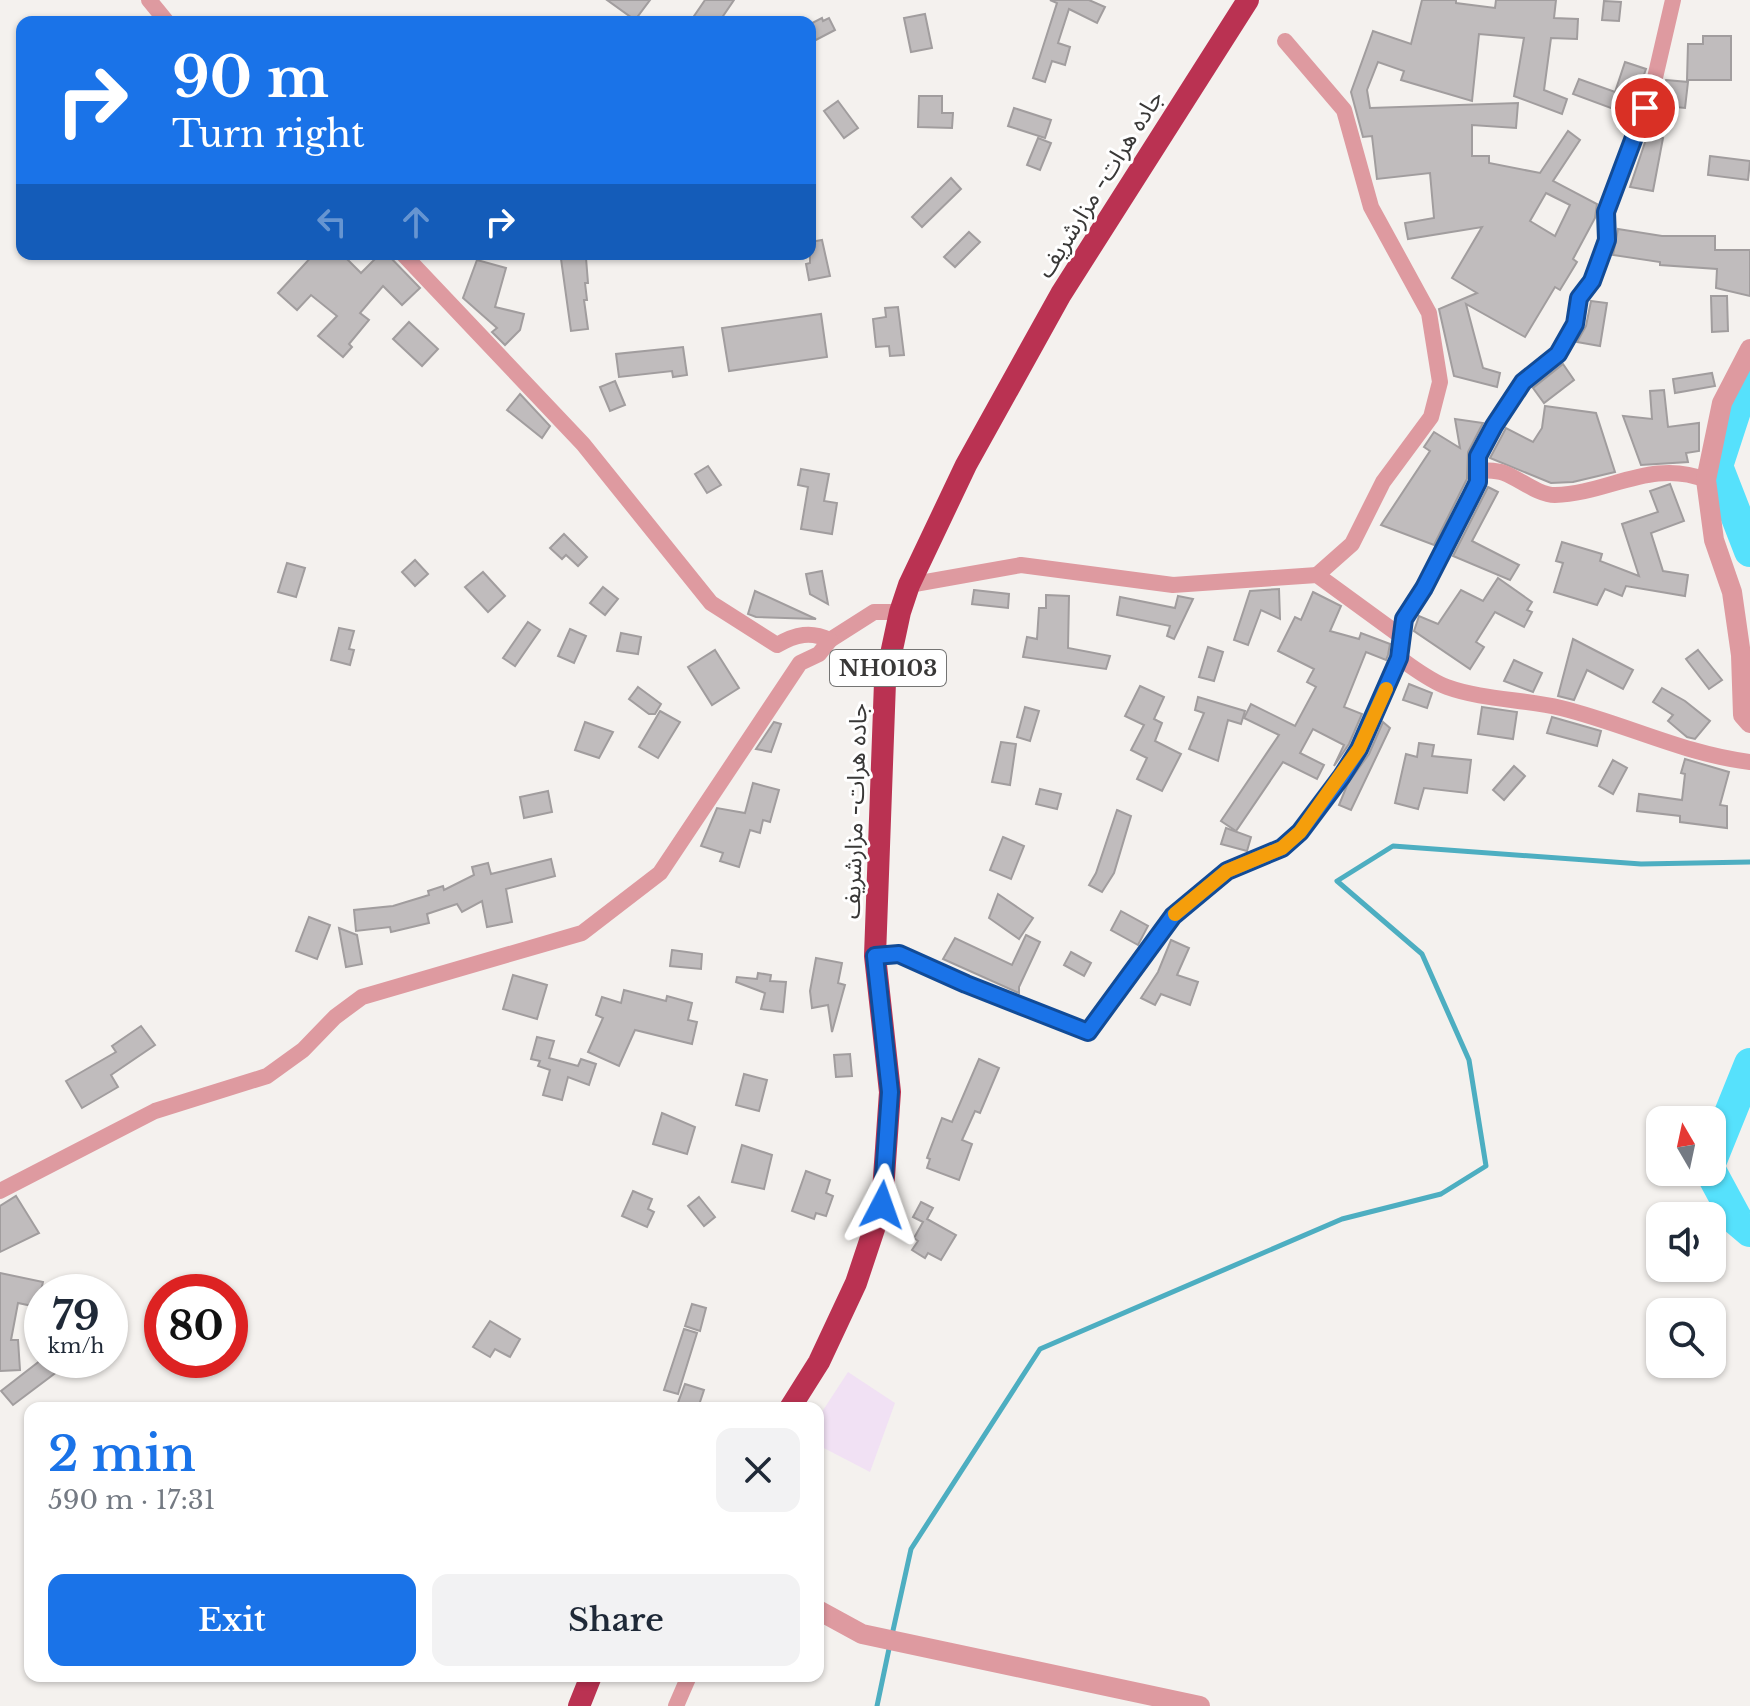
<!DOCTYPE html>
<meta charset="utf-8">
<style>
body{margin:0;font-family:"Libre Baskerville","Noto Sans Arabic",serif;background:#f2f2f3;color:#1f2937;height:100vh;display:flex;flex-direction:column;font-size:30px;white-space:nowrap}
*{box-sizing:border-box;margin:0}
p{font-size:26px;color:#747a83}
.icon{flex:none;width:44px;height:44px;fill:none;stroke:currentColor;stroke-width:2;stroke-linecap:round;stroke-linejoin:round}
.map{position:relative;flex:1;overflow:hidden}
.panel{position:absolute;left:24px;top:1402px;width:800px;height:280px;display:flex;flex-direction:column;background:#fff;border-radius:16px;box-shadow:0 2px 6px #0004}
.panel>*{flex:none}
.banner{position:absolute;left:16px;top:16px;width:800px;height:244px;border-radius:16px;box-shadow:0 2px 6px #0004;background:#1a73e8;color:#fff;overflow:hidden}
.needle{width:52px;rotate:351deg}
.fabs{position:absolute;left:1646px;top:1106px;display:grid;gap:16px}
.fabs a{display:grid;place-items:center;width:80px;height:80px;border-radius:16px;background:#fff;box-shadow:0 2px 6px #0004;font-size:40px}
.speed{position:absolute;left:24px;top:1274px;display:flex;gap:16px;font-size:40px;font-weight:700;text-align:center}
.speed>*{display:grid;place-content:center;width:104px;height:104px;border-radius:50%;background:#fff;box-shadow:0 2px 6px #0004;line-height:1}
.speed small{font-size:20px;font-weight:400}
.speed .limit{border:12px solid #d22;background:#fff;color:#111}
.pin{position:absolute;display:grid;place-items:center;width:68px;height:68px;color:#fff;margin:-34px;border:4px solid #fff;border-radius:50%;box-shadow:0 2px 8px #0007}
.me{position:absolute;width:88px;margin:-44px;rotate:4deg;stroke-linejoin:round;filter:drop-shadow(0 0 6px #0008)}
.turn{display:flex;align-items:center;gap:28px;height:168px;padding:0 24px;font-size:36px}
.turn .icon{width:104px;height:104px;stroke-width:2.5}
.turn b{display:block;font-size:56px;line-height:68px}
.lanes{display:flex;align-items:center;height:76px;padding:0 24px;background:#0003;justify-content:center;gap:40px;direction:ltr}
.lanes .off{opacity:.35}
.round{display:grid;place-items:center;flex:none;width:84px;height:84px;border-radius:16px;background:#f2f2f3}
.head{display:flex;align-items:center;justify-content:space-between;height:136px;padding:0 24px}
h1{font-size:48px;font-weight:600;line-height:60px;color:#1a73e8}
.action{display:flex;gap:16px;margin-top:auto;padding:16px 24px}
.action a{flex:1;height:92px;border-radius:16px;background:#1a73e8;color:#fff;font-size:32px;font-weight:600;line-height:92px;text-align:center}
.action a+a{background:#f2f2f3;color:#1f2937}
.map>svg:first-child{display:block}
.education{fill:#f1e1f4}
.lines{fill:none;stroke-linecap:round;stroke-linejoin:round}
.stream{stroke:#4daec1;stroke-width:5}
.river{stroke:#56e1fc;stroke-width:32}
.building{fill:#c0bcbd;stroke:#a19d9e;stroke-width:2;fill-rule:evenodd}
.minor{stroke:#de9aa0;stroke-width:16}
.tertiary{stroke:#de9aa0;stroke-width:20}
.trunk{stroke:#ba3252;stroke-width:22}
.route-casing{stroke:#114b97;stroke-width:20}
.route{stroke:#1a73e8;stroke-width:14}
.slow{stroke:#f59e0b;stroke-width:14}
.labels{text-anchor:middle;stroke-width:6;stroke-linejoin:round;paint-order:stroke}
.shield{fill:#fff;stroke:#747473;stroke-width:2}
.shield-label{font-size:22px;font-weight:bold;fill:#393837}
.street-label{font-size:24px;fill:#393837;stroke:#fff}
</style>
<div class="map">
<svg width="1750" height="1706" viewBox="0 0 1750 1706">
<rect width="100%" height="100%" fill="#f4f1ee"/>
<polygon class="education" points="848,1372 895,1403 870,1472 818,1445 818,1418"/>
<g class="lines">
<g class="stream">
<polyline points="892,1635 911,1549 1040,1349 1342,1219 1441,1194 1486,1166 1469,1060 1422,954 1337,881 1393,846 1641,864 1750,862"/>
<polyline points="877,1706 890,1644"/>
</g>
<g class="river">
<polyline points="1750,365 1717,466 1750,551"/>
<polyline points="1712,1158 1750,1064"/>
<polyline points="1711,1172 1737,1220 1750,1231"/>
</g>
</g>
<g class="building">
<polygon points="607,0 650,0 635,20"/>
<polygon points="705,0 734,0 719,22 690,22"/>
<polygon points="1050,0 1089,0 1105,7 1097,23 1069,9 1058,43 1070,47 1065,65 1052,61 1045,82 1033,78 1057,3"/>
<path d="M1422 0H1456V3L1495 8 1496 0H1556L1554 18 1578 19 1577 39 1551 38 1544 90 1567 99 1562 114 1514 96 1524 38 1479 34 1472 101 1401 80 1404 71 1378 62 1367 90 1370 108 1518 103 1516 128 1472 125V156H1489V163L1540 173 1568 131 1580 140 1553 181 1597 204 1595 218 1573 259 1577 262 1560 290 1555 287 1525 337 1466 304 1483 368 1500 373 1497 387 1454 376 1439 309 1477 293 1452 278 1482 227 1408 239 1405 223 1434 218 1430 173 1377 179 1372 136 1363 137 1351 92 1373 31 1411 44ZM1546 193 1570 205 1555 236 1530 221Z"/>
<polygon points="1604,1 1621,2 1619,21 1602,20"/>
<polygon points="925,14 932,48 911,52 904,18"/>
<polygon points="822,18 823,21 829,18 835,30 810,43 810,24"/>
<polygon points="1703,36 1731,36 1731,80 1687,80 1688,44 1703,44"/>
<polygon points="1625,62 1646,69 1626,126 1618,123 1622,112 1573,94 1579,79 1615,92"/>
<polygon points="1666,80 1688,82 1685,108 1665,106 1656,137 1663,138 1653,191 1630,187"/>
<polygon points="919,96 942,96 942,113 953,113 952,128 918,127"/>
<polygon points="838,101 858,128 844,138 824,111"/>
<polygon points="1014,108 1051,120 1045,138 1008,126"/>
<polygon points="1038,138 1051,143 1040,170 1027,165"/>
<polygon points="1710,156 1750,161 1748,180 1708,175"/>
<polygon points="951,178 961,189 922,227 912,217"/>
<polygon points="1618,229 1662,236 1715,236 1715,250 1750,250 1750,296 1716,288 1717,269 1660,265 1660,262 1613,255"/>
<polygon points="969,232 980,242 955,267 944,257"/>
<polygon points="822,240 830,276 809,280 806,264 810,263 810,242"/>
<polygon points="314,254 342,254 361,273 380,254 387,254 420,288 402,305 383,286 360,313 369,320 349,344 352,347 343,357 318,336 337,316 311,295 297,310 278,293"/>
<polygon points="586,258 588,283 585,283 587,300 584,300 588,329 571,331 561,259"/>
<polygon points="477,260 506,268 495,307 524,314 520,330 505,345 492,332 497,328 463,298"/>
<polygon points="1711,296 1727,296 1728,331 1712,332"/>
<polygon points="1591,301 1607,303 1600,346 1577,342 1586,326"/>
<polygon points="898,307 904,355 890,356 889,346 876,347 873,319 886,317 885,308"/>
<polygon points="821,314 827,357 729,371 722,328"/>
<polygon points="409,322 438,349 422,366 393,339"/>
<polygon points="683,347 687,375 673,377 672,371 619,377 616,354"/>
<polygon points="1563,364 1574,380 1544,403 1533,388"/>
<polygon points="1712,373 1715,386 1675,393 1673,379"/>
<polygon points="615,381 625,405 610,411 600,387"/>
<polygon points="1664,390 1668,427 1699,423 1699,451 1686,453 1688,462 1641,465 1623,416 1652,419 1650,391"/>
<polygon points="520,394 550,426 542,438 507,410"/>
<polygon points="1545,406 1596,413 1615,472 1573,482 1551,483 1490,458 1506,428 1533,442 1542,428"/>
<polygon points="1455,419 1483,423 1468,452 1467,479 1434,545 1381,525 1430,451 1424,447 1434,432 1460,448"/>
<polygon points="708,466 721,485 707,493 695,474"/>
<polygon points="801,469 829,474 824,501 837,503 832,534 801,529 808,487 798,485"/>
<polygon points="1670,484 1684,521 1651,533 1663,571 1688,575 1685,596 1626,586 1622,596 1605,589 1597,605 1554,592 1563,563 1556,561 1562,542 1602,554 1600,561 1639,576 1622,524 1658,512 1650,491"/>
<polygon points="1488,487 1498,492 1472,541 1519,565 1510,580 1453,556"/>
<polygon points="564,534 587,557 578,566 566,555 562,559 550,548"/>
<polygon points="415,560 428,574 415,586 402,572"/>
<polygon points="287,563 305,568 296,597 278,592"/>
<polygon points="822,571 828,604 810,594 806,574"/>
<polygon points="483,572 505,596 488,612 465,587"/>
<polygon points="1498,578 1532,602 1527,610 1532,612 1524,627 1495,612 1476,642 1484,647 1470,669 1414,631 1419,616 1438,624 1461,590 1483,601"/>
<polygon points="603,587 618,599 605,615 590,603"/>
<polygon points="1279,589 1280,619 1261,610 1248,645 1234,640 1250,591"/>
<polygon points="974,590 1009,594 1008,608 972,604"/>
<polygon points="755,591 816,619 756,617 748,614"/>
<polygon points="1313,592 1341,606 1330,631 1359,639 1361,633 1390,644 1388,655 1386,660 1366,652 1344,707 1362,714 1349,744 1334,766 1344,745 1313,729 1300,753 1324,765 1317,779 1283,762 1236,831 1221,821 1279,735 1244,718 1251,704 1295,726 1316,687 1307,682 1314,669 1278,651 1295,617 1301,620"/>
<polygon points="1046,595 1069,596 1068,648 1110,656 1106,669 1023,657 1027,637 1037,639 1039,608 1046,608"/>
<polygon points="1178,596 1193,599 1174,639 1167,636 1170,626 1117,615 1120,597 1175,608"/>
<polygon points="528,622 540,630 515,666 503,658"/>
<polygon points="339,628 354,631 349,649 354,650 350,665 331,660"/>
<polygon points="570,629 586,636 574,663 558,656"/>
<polygon points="621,633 641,637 638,654 617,651"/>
<polygon points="1573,639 1633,670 1623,689 1587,670 1574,700 1558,696"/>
<polygon points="1208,647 1223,652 1214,681 1199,677"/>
<polygon points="715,650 739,688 712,705 688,667"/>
<polygon points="1698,650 1722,680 1709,689 1686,659"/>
<polygon points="1514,660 1542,673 1533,692 1504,681"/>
<polygon points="1409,684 1432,693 1427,708 1403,700"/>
<polygon points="1140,686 1164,697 1154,719 1162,723 1155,741 1181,754 1162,791 1137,779 1147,758 1131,750 1144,725 1125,716"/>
<polygon points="638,687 661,704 655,714 649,714 629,699"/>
<polygon points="1662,688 1685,701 1710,721 1695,739 1687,737 1668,721 1673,715 1653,702"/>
<polygon points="1198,697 1245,711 1241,724 1228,720 1218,761 1189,749 1204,713 1195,710"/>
<polygon points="1025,707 1039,711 1030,741 1017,737"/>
<polygon points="1482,707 1517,712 1513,739 1478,734"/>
<polygon points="660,711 680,722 658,758 639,747"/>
<polygon points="1552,717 1601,731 1597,746 1547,733"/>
<polygon points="585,722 613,732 599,758 575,750"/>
<polygon points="774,722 781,724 771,752 756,749"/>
<polygon points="1383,722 1390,728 1351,810 1339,805 1348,783 1369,754"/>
<polygon points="1001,742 1016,744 1010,785 992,782"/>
<polygon points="1419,743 1434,745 1432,756 1471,760 1467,793 1424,788 1418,809 1395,803 1406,754 1417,757"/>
<polygon points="1685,759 1729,772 1720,805 1727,806 1727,828 1680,822 1680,816 1637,811 1639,794 1682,800 1685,774 1681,773"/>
<polygon points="1613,760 1627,768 1613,794 1599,786"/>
<polygon points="1514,766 1525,776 1504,800 1493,790"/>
<polygon points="753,783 779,790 770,822 763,820 760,833 750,830 739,867 720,861 723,853 701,846 717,808 745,813"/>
<polygon points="1040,789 1061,794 1057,809 1036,804"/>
<polygon points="548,791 552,812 524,818 520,797"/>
<polygon points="1117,810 1131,816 1114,873 1102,892 1089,885 1096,873"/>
<polygon points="1226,828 1251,837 1247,851 1221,844"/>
<polygon points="1003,837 1024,846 1011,879 990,870"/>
<polygon points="551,859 555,876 506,889 512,922 487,927 482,901 462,912 457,904 427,914 429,923 391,932 390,927 356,931 354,910 393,906 429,895 428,891 443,886 444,890 474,875 472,867 488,863 491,874"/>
<polygon points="998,894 1033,918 1019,939 989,918"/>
<polygon points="1121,911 1148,926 1138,945 1111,930"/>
<polygon points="309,917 330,925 317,959 296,951"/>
<polygon points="339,928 357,935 362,964 346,967"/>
<polygon points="1026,935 1040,942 1019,987 1019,993 943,959 955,938 1012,965"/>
<polygon points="1171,940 1189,948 1177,975 1198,982 1190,1005 1161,994 1155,1005 1141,998 1158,972"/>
<polygon points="672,950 702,954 701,969 670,966"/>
<polygon points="1071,952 1091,963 1084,976 1064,965"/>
<polygon points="816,958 842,963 838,983 845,985 832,1032 828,1005 812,1008 810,991"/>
<polygon points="758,973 771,975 770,981 786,982 783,1012 761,1009 765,993 736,982 737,977 757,979"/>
<polygon points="513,975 547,985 537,1019 503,1009"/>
<polygon points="624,990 666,1001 667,996 692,1003 688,1020 697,1022 692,1044 635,1030 619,1066 588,1052 603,1018 596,1015 602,997 621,1003"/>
<polygon points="141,1026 155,1045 111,1075 118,1087 82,1108 66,1081 116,1052 112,1046"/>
<polygon points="537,1037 554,1041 549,1058 578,1066 581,1059 596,1064 589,1085 568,1077 562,1100 543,1095 550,1070 538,1066 540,1061 531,1059"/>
<polygon points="850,1054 852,1076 836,1077 834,1055"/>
<polygon points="979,1059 999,1068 980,1113 975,1111 962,1140 972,1144 959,1180 927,1168 930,1159 927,1158 942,1118 952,1122"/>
<polygon points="744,1074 767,1080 759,1111 736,1105"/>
<polygon points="662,1113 695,1127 687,1154 653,1144"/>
<polygon points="742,1145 772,1155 764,1189 732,1182"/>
<polygon points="806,1171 830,1180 826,1193 833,1196 826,1216 816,1213 814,1219 792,1211"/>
<polygon points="633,1191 652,1199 648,1209 654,1212 647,1227 622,1216"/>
<polygon points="16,1196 39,1233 0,1252 0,1206"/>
<polygon points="699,1197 715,1217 704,1226 688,1206"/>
<polygon points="921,1202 933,1208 927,1219 956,1235 941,1260 928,1253 925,1258 912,1250 918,1241 914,1238 923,1222 913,1217"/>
<polygon points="0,1273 43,1282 37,1307 18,1303 11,1340 18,1340 20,1370 0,1371"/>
<polygon points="692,1304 706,1308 700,1331 685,1326"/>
<polygon points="490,1321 520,1339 510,1357 495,1349 490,1357 473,1347"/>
<polygon points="684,1329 697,1333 678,1394 664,1390"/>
<polygon points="41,1360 58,1371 13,1405 1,1391"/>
<polygon points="685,1384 704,1390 698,1408 676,1408"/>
</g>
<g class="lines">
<g class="minor">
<polyline points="149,0 167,22"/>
<polyline points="1285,41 1344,110 1371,207 1429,313 1440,382 1431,417 1383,482 1352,544 1317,575"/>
<path d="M1479 470C1487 471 1496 470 1504 473 1520 479 1538 495 1555 495 1607 494 1652 458 1706 480"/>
<polyline points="1402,637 1404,619 1424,588 1478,482 1478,456 1494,426 1523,382 1558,354 1575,324 1579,298 1592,281 1607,240 1606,212 1654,82 1673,0"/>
<polyline points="830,640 874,612 900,612"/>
<path d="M1399 658C1414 668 1430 681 1447 687 1483 700 1524 699 1561 708 1626 724 1684 754 1750 762"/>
<polyline points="875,956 899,954 966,984 1088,1032 1173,916 1227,871 1282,848 1300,832 1359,749 1399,658 1402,637 1317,575 1173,585 1021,565 909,585"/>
<path d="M0 1191 155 1111 267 1076 303 1050 335 1017 362 997 582 933 660 873 800 663 819 654 830 640C811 631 796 634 777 645L711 603 583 444 403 254"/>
<polyline points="676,1706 689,1676"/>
</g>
<g class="tertiary">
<polyline points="1750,349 1722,403 1706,480 1714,540 1732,592 1741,655 1743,715 1750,723"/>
<polyline points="818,1610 862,1634 1200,1706"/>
</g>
<g class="trunk">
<polyline points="790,1408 819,1362 856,1283 882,1205 890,1092 875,956 885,682 900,612 909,585 966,465 1061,294 1248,0"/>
<polyline points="579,1706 591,1676"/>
</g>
</g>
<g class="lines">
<g class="route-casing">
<polyline id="route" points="882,1205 890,1092 875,956 899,954 966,984 1088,1032 1173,916 1227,871 1282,848 1300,832 1342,776 1359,749 1399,658 1404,619 1424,588 1471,496 1478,482 1478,456 1494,426 1523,382 1558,354 1575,324 1579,298 1592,281 1607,240 1606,212 1645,108"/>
</g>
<use href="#route" class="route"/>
<polyline class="slow" points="1175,914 1227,871 1282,848 1300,832 1359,749 1386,689"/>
</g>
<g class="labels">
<rect class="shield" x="830" y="650" width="116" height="36" rx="6"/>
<g class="shield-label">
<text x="888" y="676">NH0103</text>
</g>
<g class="street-label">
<text transform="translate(1100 184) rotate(-58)" y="8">جاده هرات- مزارشریف</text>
<text transform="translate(855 811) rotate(-88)" y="8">جاده هرات- مزارشریف</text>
</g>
</g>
</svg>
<div class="fabs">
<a><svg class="needle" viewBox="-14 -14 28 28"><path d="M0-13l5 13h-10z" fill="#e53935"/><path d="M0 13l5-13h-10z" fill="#747a83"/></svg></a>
<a><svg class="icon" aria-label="sound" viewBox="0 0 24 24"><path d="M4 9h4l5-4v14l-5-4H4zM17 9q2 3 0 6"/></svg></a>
<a><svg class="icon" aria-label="search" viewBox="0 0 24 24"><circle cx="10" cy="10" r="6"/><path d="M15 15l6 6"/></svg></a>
</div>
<div class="speed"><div>79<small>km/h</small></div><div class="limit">80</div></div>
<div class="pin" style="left:1645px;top:108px;background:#d93025"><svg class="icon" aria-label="arrive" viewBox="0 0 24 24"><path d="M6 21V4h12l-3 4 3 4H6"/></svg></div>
<svg class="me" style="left:882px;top:1205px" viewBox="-20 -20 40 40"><path d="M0-17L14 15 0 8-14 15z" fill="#1a73e8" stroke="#fff" stroke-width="4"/></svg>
<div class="banner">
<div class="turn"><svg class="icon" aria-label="right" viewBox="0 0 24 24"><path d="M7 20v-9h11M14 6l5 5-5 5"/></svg><div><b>90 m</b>Turn right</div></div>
<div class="lanes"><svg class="icon off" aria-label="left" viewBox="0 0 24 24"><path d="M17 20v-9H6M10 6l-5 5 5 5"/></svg><svg class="icon off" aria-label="ahead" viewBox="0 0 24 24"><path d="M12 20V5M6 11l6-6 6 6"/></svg><svg class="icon" aria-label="right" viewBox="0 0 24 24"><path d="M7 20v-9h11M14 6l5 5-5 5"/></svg></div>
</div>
<section class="panel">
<div class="head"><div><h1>2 min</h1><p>590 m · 17:31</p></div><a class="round"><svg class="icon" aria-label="close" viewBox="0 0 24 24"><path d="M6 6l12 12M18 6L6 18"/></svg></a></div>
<div class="action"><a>Exit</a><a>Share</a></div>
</section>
</div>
